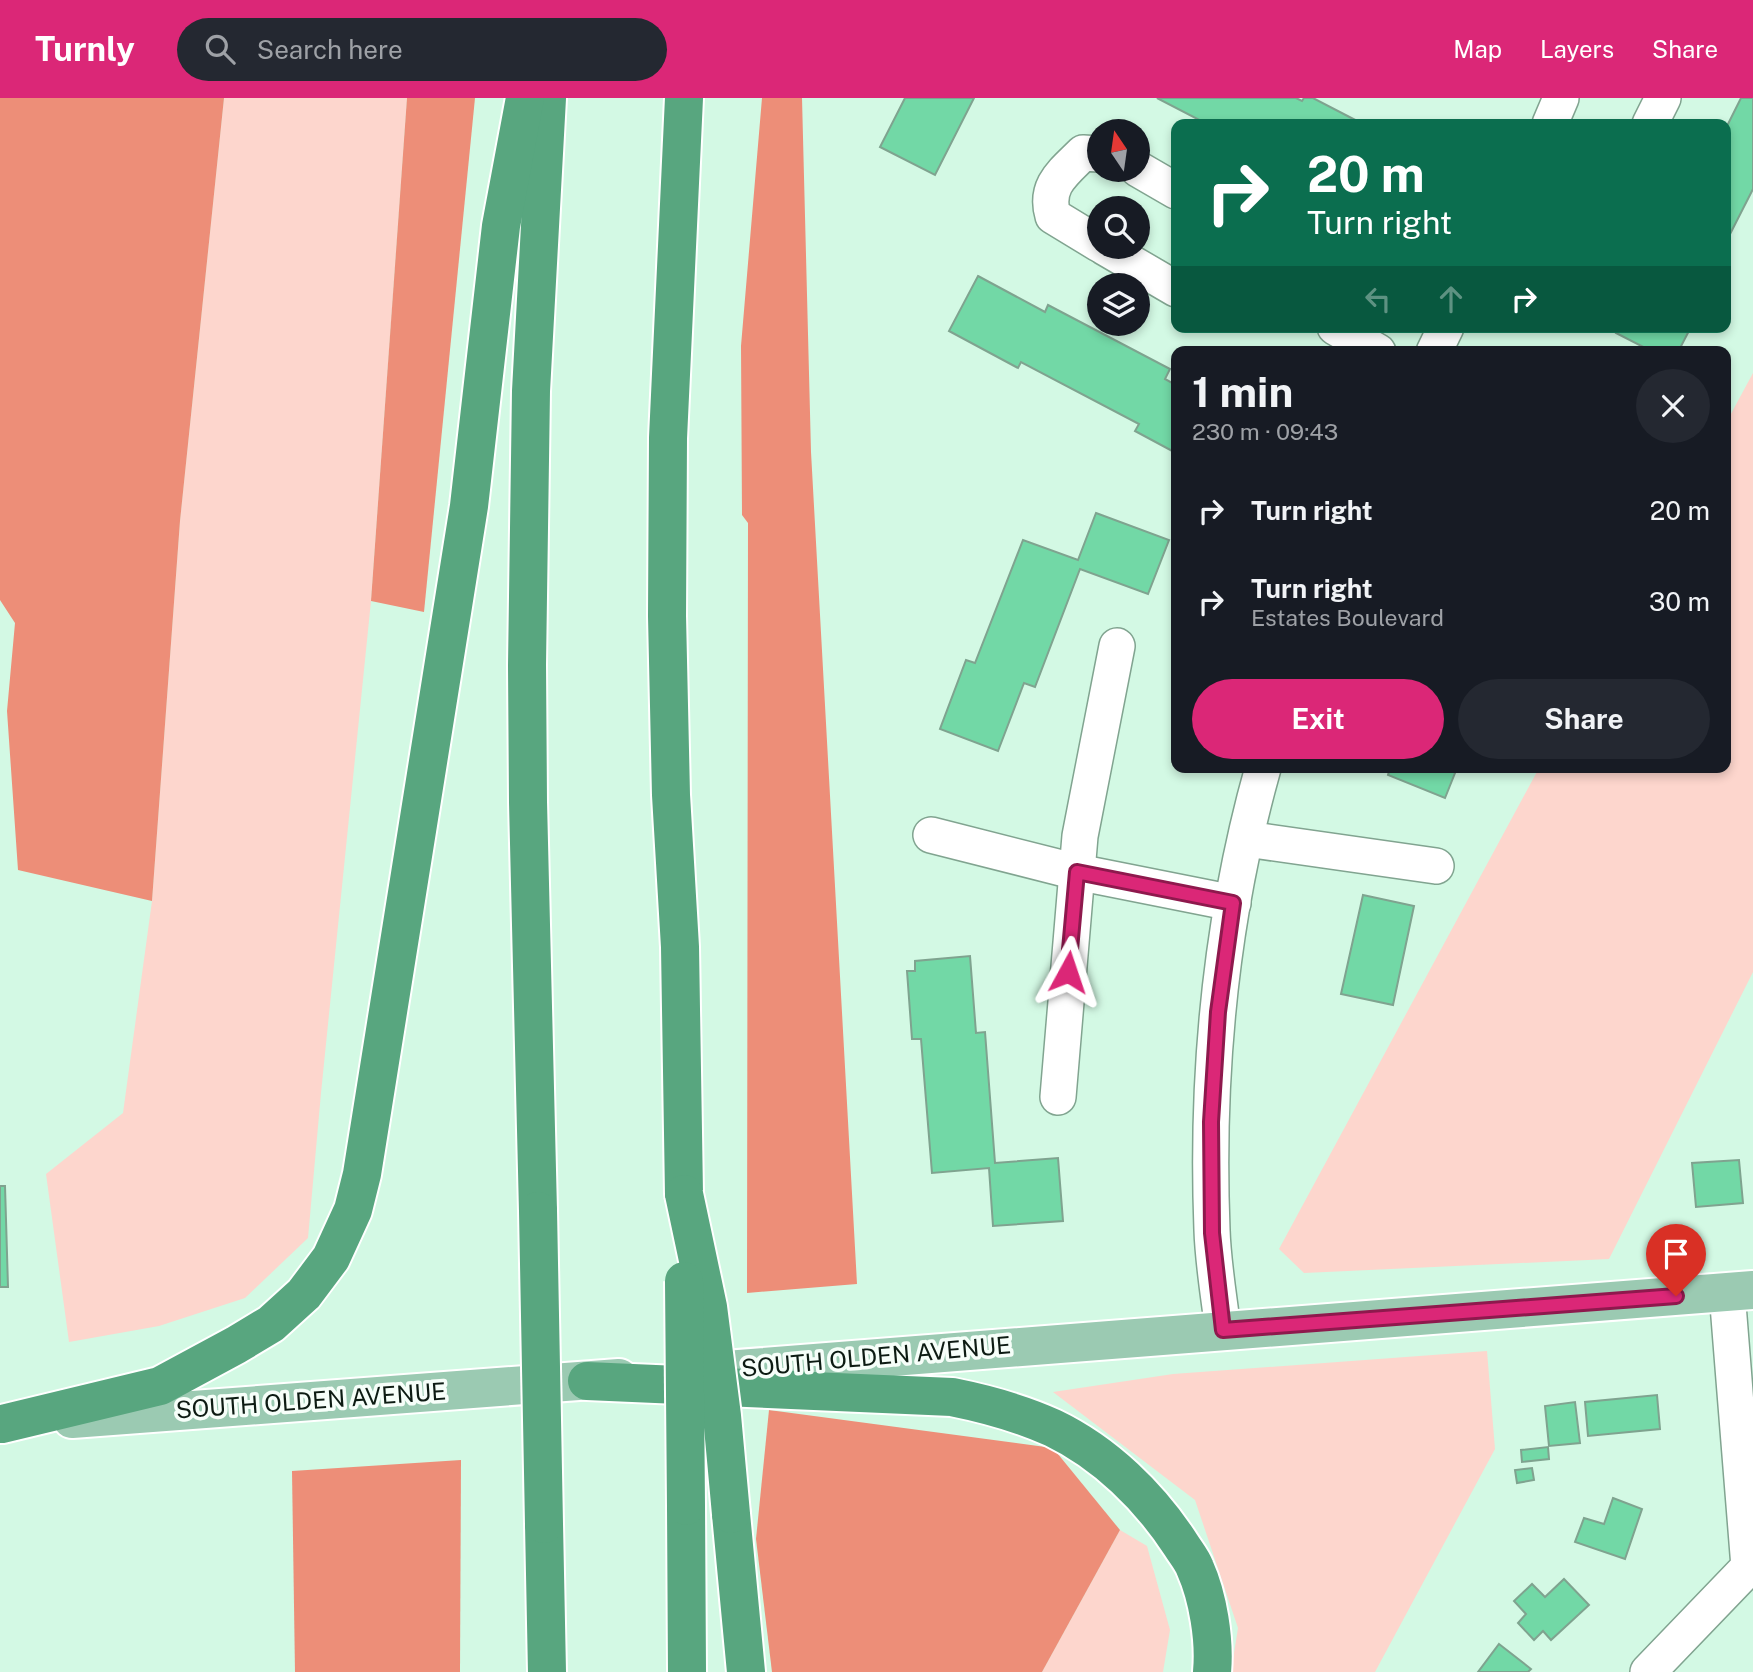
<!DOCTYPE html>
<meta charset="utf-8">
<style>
body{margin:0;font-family:"Public Sans",sans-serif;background:#242831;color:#f1f3f6;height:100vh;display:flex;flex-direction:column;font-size:26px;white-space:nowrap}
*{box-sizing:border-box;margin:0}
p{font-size:23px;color:#9ea1a6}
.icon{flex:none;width:38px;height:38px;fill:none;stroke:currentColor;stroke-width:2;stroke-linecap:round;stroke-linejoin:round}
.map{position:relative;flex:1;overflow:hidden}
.panel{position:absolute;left:1171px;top:248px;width:560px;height:427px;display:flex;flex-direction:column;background:#171b24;border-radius:14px;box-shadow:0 4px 10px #0003}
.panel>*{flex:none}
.top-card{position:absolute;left:1171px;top:21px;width:560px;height:214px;border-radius:14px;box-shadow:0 4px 10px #0003;background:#0b6e4f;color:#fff;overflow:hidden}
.needle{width:46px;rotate:347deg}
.controls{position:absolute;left:1087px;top:21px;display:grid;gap:14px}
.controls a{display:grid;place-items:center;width:63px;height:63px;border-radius:50%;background:#171b24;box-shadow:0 4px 10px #0003;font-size:35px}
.pin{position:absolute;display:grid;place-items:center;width:60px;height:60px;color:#fff;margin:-72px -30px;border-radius:50% 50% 50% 0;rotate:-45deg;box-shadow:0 0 7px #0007}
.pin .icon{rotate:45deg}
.me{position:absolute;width:77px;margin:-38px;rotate:5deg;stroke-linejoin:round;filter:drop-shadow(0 0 5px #0008)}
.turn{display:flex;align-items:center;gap:24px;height:147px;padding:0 21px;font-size:32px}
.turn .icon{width:91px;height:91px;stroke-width:2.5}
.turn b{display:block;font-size:49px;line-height:60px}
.lanes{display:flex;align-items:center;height:66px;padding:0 21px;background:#0003;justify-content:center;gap:35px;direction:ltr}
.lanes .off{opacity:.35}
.round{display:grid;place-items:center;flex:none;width:74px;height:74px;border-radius:37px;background:#242831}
.head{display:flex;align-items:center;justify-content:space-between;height:119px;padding:0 21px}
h1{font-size:42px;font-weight:700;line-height:52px}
.action{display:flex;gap:14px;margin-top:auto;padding:14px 21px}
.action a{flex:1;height:80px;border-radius:42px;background:#db2777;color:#fff;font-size:28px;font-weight:700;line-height:80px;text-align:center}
.action a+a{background:#242831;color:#f1f3f6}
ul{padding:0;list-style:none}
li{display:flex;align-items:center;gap:21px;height:91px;padding:0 21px}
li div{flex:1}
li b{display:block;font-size:26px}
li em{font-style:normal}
header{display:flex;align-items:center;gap:42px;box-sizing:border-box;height:98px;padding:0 35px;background:#db2777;color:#fff}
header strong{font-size:33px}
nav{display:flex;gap:38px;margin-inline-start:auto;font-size:24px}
.search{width:490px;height:63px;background:#242831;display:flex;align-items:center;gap:18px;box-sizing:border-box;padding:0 24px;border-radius:38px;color:#9ea1a6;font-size:26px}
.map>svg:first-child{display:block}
.green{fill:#fdd6cd}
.forest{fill:#ed8e78}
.building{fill:#72d8a6;stroke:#7fa38f;stroke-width:2}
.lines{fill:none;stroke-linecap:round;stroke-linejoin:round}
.minor-casing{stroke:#81a490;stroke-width:38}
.major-casing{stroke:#fff;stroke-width:42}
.highway-casing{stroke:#fff;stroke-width:42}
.minor{stroke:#fff;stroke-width:35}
.major{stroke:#9bcab2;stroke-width:38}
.highway{stroke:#58a67f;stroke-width:38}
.highway-bridge-casing{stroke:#fff;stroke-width:42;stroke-linecap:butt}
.highway-bridge{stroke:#58a67f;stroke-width:38}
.route-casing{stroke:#8e194d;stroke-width:18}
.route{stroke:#db2777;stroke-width:12}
.labels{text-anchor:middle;stroke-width:7;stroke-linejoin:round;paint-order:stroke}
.street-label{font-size:24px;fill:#0d1b13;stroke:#f6fef9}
</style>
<header>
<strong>Turnly</strong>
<div class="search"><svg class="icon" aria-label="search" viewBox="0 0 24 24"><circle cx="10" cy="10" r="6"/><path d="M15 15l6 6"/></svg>Search here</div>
<nav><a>Map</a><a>Layers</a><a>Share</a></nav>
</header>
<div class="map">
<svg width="1753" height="1574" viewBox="0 0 1753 1574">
<rect width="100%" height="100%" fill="#d3f9e4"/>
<g class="green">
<polygon points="224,0 407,0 371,503 321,995 308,1140 245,1200 159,1228 69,1244 46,1076 123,1015 152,803 180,423"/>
<polygon points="1753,275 1753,874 1609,1161 1304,1175 1279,1151 1539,670 1726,670 1726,325"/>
<polygon points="1487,1253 1495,1351 1375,1574 1231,1574 1238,1530 1195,1402 1053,1294 1173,1276"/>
<polygon points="1120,1432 1147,1448 1170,1532 1163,1574 1042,1574"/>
</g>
<g class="forest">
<polygon points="0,0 224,0 180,423 152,803 18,772 7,613 15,525 0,502"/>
<polygon points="407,0 475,0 424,514 371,503"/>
<polygon points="762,0 802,0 811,354 857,1186 747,1195 748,425 742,417 741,248"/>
<polygon points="769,1312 1053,1350 1120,1432 1042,1574 772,1574 756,1441"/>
<polygon points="461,1362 460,1574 295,1574 292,1373"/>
</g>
<g class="building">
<polygon points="905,0 974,0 935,77 880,49"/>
<polygon points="1157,0 1296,0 1302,3 1304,0 1313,0 1363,26 1207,26"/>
<polygon points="1741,0 1753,0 1753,91 1726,144 1726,30"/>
<polygon points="978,178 1045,214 1048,207 1170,271 1165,281 1176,287 1176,355 1135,333 1139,326 1021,264 1018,270 949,233"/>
<polygon points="1619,229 1691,229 1678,254 1653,254 1616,235"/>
<polygon points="1096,415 1169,442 1148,496 1080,471 1035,589 1024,585 998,653 940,631 966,562 975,565 1023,442 1078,462"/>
<polygon points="1390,670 1457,670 1445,700 1388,677"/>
<polygon points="1363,797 1414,808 1393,907 1341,896"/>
<polygon points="970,858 976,935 985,934 995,1065 1058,1060 1063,1123 993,1128 989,1070 932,1075 921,941 912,941 907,873 915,873 915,863"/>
<polygon points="1739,1062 1743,1105 1696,1109 1692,1065"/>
<polygon points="0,1088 5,1088 8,1189 0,1189"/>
<polygon points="1657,1297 1660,1331 1588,1338 1585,1304"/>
<polygon points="1575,1304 1580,1345 1549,1348 1545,1308"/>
<polygon points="1548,1349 1549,1361 1522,1364 1521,1352"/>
<polygon points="1532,1370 1534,1382 1517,1385 1515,1372"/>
<polygon points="1613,1400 1642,1411 1625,1461 1575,1444 1584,1420 1604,1426"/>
<polygon points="1564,1481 1589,1507 1551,1542 1543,1533 1534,1542 1518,1525 1526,1516 1514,1503 1532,1486 1545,1499"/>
<polygon points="1499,1546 1531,1571 1528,1574 1478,1574"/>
</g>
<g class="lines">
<g class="minor-casing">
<g id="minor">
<polyline points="1550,26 1561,0"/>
<polyline points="1650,26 1663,0"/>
<path d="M1099 56 1083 55C1063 75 1044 88 1053 118L1099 146"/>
<polyline points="1138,71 1176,93"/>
<polyline points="1104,149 1176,191"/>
<polyline points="1335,229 1378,254"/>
<polyline points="1434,254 1446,229"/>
<polyline points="931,737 1077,774 1233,805"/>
<polyline points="1246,741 1436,768"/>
<polyline points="1058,999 1080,738 1117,548"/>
<path d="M1223 1232C1219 1199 1213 1165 1212 1132 1206 978 1221 819 1263 670"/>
<polyline points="1648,1574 1749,1469 1727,1194"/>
</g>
</g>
<g class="major-casing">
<g id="major">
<polyline points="686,1275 1753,1192"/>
<polyline points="72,1321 619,1280"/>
</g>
</g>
<g class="highway-casing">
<g id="highway">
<polyline points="684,1096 680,849 671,697 667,518 668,340 684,0"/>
<polyline points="538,1113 528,704 527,567 531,293 547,0"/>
<path d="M587 1283 952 1299C987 1306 1020 1315 1053 1330 1105 1355 1150 1399 1181 1447 1186 1455 1192 1462 1195 1470 1208 1499 1215 1542 1212 1574"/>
<polyline points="2,1326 160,1288 236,1247 271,1226 304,1196 331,1160 353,1112 362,1076 469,408 501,128 525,0"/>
<polyline points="686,1408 687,1574"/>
<polyline points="731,1416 746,1574"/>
<polyline points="544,1426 547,1574"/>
</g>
</g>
<use href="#minor" class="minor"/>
<use href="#major" class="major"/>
<use href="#highway" class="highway"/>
<g class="highway-bridge-casing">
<g id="highway-bridge">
<polyline points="684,1096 708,1209 722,1318 731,1416"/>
<polyline points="538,1113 544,1426"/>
<polyline points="684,1183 686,1408"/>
</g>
</g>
<use href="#highway-bridge" class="highway-bridge"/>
</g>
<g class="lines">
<g class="route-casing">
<polyline id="route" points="1068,874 1077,774 1233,805 1218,914 1211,1024 1212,1135 1223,1232 1676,1198"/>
</g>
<use href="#route" class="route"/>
</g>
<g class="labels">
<g class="street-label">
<text transform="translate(876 1259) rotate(-5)" y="8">SOUTH OLDEN AVENUE</text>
<text transform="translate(311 1303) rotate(-4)" y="8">SOUTH OLDEN AVENUE</text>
</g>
</g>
</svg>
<div class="controls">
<a><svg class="needle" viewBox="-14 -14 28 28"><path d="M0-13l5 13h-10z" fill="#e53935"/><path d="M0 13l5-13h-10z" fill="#9ea1a6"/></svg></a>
<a><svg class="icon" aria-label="search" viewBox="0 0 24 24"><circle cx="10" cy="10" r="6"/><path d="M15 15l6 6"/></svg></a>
<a><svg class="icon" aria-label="layers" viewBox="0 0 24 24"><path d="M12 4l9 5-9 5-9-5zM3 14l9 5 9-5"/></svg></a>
</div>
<div class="pin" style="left:1676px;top:1198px;background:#d93025"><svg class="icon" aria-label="arrive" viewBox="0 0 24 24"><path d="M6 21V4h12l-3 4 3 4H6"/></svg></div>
<svg class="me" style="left:1068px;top:874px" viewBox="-20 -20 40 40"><path d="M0-17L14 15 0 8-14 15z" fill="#db2777" stroke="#fff" stroke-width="4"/></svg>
<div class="top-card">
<div class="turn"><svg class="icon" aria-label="right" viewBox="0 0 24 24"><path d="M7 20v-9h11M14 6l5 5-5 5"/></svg><div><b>20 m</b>Turn right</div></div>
<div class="lanes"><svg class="icon off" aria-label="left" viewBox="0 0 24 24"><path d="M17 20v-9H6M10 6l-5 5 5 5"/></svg><svg class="icon off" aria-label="ahead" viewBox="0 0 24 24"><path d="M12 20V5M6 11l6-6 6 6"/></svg><svg class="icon" aria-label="right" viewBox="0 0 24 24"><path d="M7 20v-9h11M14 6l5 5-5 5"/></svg></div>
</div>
<section class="panel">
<div class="head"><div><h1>1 min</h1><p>230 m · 09:43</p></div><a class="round"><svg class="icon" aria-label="close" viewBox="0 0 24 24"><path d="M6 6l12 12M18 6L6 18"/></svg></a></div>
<ul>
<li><svg class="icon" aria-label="right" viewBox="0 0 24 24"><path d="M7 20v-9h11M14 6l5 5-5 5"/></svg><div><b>Turn right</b></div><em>20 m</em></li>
<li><svg class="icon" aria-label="right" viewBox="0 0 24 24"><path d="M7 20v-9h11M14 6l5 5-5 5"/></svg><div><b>Turn right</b><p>Estates Boulevard</p></div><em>30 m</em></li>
</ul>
<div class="action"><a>Exit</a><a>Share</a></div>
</section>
</div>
